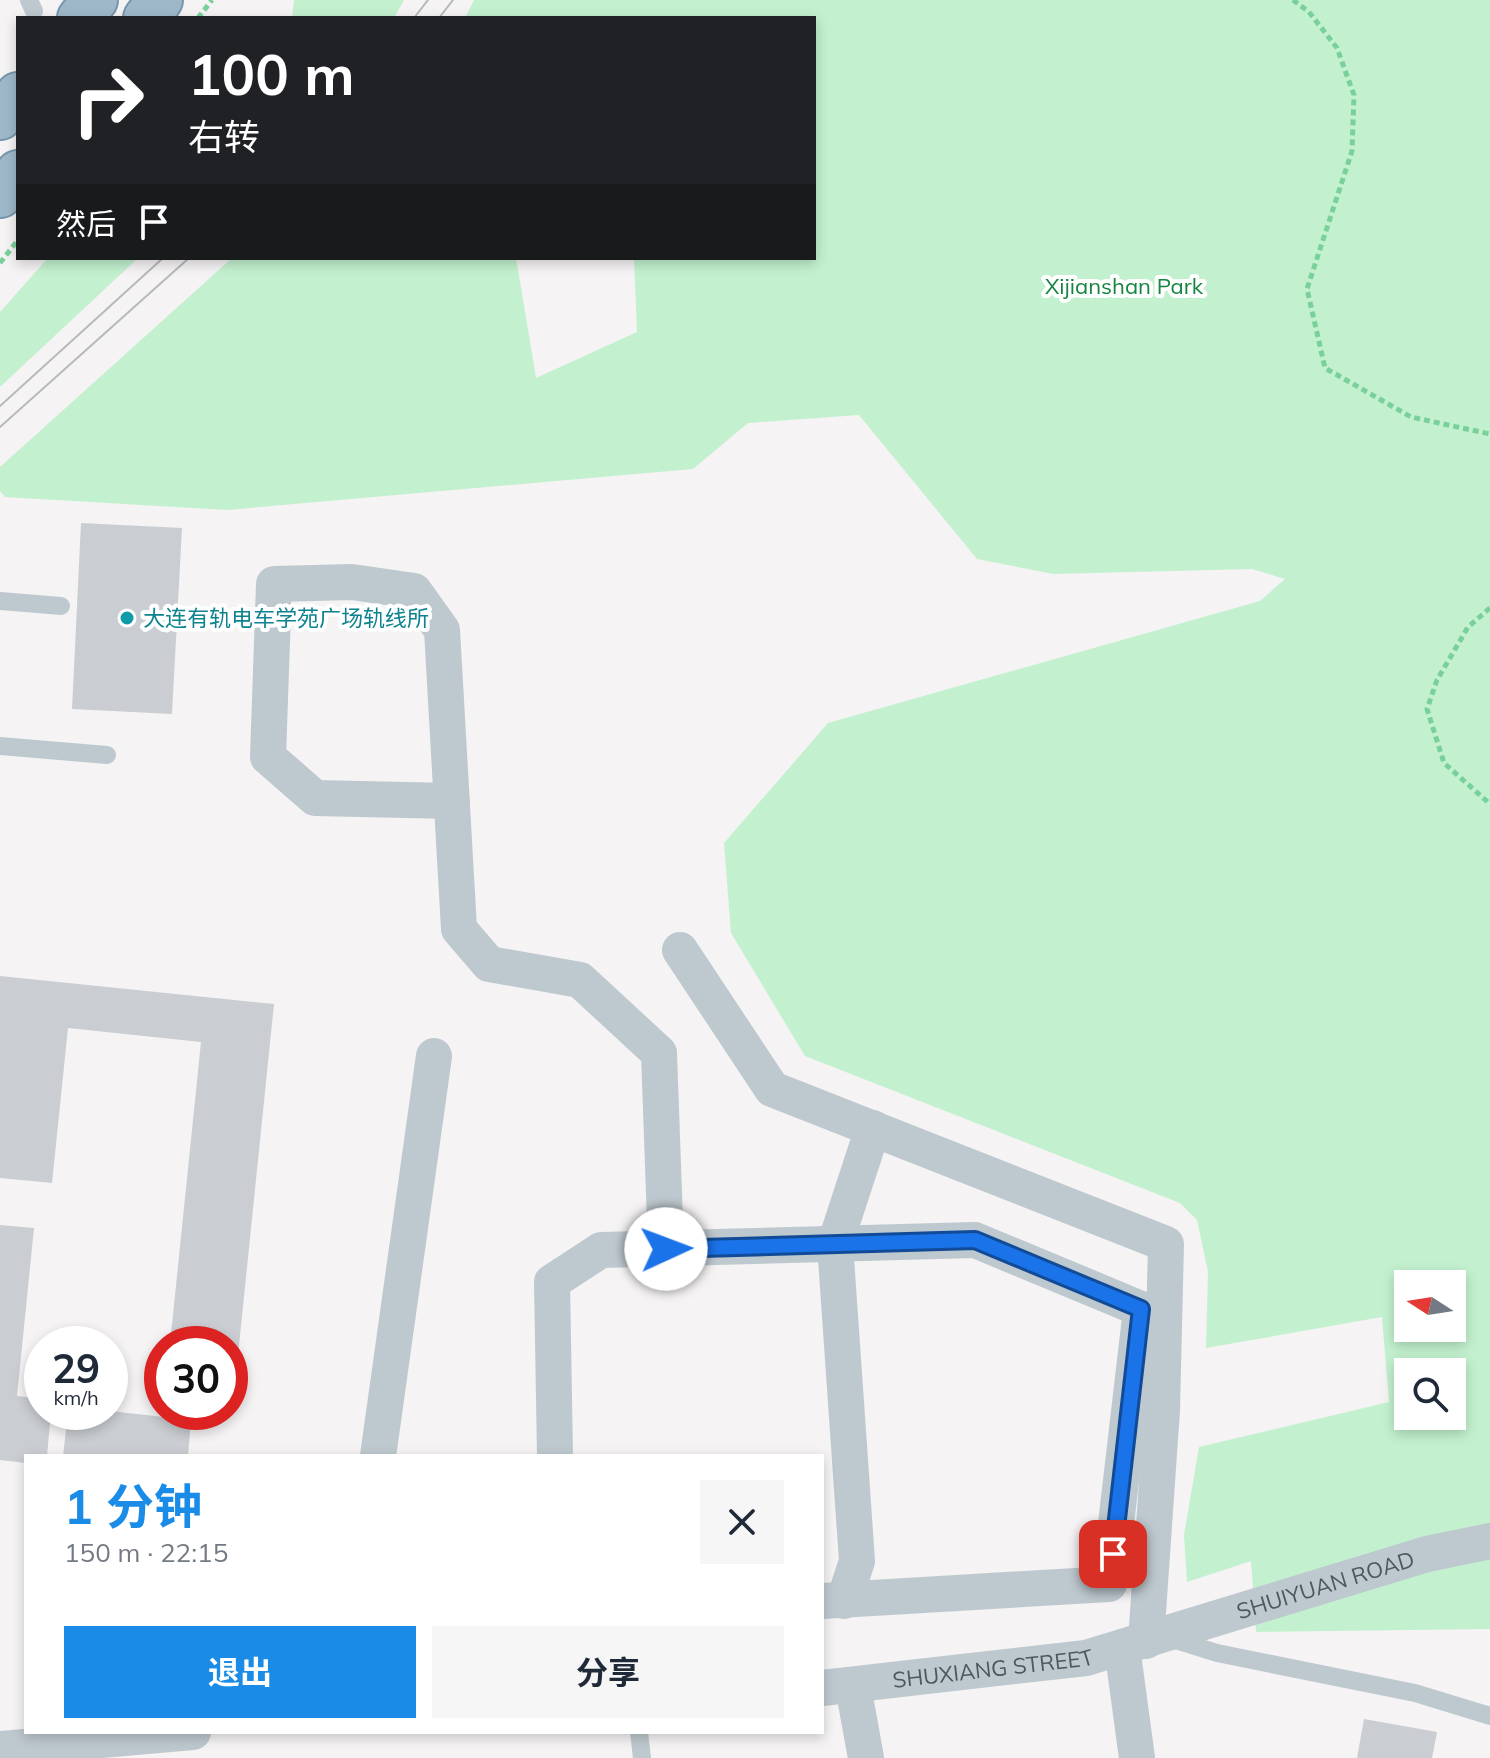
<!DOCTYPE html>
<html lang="zh">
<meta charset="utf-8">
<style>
body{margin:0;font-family:Mulish,"Noto Sans SC",sans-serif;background:#f6f6f7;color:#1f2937;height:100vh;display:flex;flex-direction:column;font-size:30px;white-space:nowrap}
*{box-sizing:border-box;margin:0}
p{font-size:26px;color:#747a83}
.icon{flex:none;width:44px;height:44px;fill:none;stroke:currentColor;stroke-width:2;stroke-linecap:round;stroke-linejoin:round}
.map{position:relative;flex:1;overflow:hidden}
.details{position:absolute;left:24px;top:1454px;width:800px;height:280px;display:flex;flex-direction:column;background:#fff;border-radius:0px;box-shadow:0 4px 12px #0003}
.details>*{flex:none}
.guide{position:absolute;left:16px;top:16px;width:800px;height:244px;border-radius:0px;box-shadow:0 4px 12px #0003;background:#202124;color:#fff;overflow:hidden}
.needle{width:52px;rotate:282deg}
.fabs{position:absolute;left:1394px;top:1270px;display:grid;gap:16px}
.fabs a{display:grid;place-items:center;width:72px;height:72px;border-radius:0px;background:#fff;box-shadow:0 4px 12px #0003;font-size:40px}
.speed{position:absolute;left:24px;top:1326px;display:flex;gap:16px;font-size:40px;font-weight:700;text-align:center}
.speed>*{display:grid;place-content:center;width:104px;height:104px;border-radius:50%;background:#fff;box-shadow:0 4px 12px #0003;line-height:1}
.speed small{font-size:20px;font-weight:400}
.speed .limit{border:12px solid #d22;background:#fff;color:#111}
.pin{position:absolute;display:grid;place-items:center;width:68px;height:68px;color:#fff;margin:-34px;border-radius:16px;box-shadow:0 4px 12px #0006}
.me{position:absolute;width:88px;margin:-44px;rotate:88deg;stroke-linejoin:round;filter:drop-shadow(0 0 6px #0008)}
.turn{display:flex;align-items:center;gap:28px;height:168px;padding:0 40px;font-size:36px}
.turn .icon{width:104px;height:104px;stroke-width:2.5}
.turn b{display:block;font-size:56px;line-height:68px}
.then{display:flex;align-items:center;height:76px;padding:0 40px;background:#0003;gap:16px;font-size:30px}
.round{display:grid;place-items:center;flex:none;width:84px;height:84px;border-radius:0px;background:#f6f6f7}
.summary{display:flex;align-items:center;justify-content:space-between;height:136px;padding:0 40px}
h1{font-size:48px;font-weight:700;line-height:60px;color:#1a8ce7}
.cta{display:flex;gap:16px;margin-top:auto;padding:16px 40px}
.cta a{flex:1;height:92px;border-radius:0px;background:#1a8ce7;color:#fff;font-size:32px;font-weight:700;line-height:92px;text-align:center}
.cta a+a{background:#f6f6f7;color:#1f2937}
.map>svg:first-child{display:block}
.green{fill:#c3f1cf;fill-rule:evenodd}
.building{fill:#caced2}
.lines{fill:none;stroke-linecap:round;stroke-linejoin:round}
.trunk-casing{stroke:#7697ad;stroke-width:48}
.path{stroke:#7ad09b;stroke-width:5;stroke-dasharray:6 4;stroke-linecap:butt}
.service{stroke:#bec9cf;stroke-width:18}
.minor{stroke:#bec9cf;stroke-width:36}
.trunk{stroke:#9fb8c9;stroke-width:44}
.tram{stroke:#b5b9bd;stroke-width:2}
.route-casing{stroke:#114b97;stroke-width:20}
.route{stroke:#1a73e8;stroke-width:14}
.culture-dot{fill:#0f9aa8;stroke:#fff;stroke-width:3}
.labels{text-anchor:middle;stroke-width:8;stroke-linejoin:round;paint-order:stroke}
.park-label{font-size:22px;fill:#178541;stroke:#fff}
.culture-label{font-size:22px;fill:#0d838f;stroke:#fff;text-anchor:start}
.street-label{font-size:22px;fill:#4a5961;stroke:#fff}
</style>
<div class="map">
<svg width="1490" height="1758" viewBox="0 0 1490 1758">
<rect width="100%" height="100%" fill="#f5f3f3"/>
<g class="green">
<polygon points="294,0 404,0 394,18 292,18"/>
<path d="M474 0H1490V1629L1256 1632 1251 1561 1187 1582 1184 1535 1199 1447 1389 1402 1382 1317 1206 1348 1208 1272 1197 1220 1180 1203 805 1056 731 933 724 843 828 723 1260 601 1285 579 1252 569 1053 574 977 559 859 415 748 423 693 469 227 510 5 497 0 491V467L232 258H516L536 378 637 332 634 258H814V18H465ZM1408 1284H1452V1328H1408ZM1408 1372H1452V1416H1408Z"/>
<polygon points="48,258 138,258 0,387 0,312"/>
</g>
<g class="building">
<polygon points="81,523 182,528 172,714 72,709"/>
<polygon points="0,976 274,1004 234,1394 230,1394 230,1344 170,1344 201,1042 68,1028 52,1183 0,1178"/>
<polygon points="0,1225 34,1228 17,1396 42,1399 42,1412 51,1412 47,1456 26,1456 26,1463 0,1460"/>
<polygon points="110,1411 191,1420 188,1456 63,1456 68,1412"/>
<polygon points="1364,1719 1437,1732 1432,1758 1357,1758"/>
</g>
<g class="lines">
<g class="trunk-casing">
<g id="trunk">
<polyline points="80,18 95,0"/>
<polyline points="146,18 160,0"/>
<polyline points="0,117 18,95"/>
<polyline points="0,195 18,173"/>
</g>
</g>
<g class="path">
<polyline points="1293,0 1309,12 1337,48 1354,95 1352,151 1307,289 1325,368 1411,417 1490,434"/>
<polyline points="198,18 212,0"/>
<polyline points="0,263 18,240"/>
<polyline points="1490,608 1468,627 1437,680 1427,709 1444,763 1490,804"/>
</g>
<g class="service">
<polyline points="29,0 34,11"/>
<polyline points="0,601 61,606"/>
<polyline points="0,746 107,755"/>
<polyline points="1169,1638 1217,1653 1415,1693 1490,1716"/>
<polyline points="639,1732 642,1758"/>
</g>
<g class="minor">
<polyline points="452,801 315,798 268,757 274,584 352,582 414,591 442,630 459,929 489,964 580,980 659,1053 666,1249"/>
<polyline points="680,950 772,1089 1166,1244 1162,1410 1146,1641"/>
<polyline points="378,1456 434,1056"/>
<polyline points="555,1456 552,1282 601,1250 975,1240 1141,1309 1109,1584 822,1601"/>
<polyline points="844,1601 857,1561 835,1244 873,1128"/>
<polyline points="1122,1647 1137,1758"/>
<polyline points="853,1686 866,1758"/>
<path id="s1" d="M822 1688 1086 1658 1427 1554 1490 1541"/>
<polyline points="0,1749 193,1732"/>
</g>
<use href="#trunk" class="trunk"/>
<g class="tram">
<polyline points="414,18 428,0"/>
<polyline points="439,18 453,0"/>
<polyline points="0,406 163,258"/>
<polyline points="0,427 189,258"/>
</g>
</g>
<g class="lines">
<g class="route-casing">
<polyline id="route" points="666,1249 975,1240 1141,1309 1113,1554"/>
</g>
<use href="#route" class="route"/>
</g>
<circle class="culture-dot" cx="127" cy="618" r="8"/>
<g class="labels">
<g class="park-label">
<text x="1124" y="294">Xijianshan Park</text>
</g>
<g class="culture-label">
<text x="143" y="626">大连有轨电车学苑广场轨线所</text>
</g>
<g class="street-label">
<text dy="8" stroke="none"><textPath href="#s1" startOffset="516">SHUIYUAN ROAD</textPath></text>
<text dy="8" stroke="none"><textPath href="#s1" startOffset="172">SHUXIANG STREET</textPath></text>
</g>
</g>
</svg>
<div class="fabs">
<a><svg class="needle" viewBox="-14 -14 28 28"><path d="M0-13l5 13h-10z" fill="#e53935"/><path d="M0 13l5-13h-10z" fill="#747a83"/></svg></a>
<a><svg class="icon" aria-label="search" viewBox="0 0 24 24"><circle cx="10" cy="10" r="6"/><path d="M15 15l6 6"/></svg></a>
</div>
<div class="speed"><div>29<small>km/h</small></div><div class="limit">30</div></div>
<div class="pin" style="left:1113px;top:1554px;background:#d93025"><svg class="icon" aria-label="arrive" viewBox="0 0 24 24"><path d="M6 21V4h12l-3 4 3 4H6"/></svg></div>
<svg class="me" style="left:666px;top:1249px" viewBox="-20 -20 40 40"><circle r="19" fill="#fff"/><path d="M0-13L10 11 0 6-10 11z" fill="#1a73e8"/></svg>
<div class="guide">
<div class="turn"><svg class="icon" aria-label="right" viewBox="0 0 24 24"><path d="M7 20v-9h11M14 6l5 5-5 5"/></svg><div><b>100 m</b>右转</div></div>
<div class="then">然后<svg class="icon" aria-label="arrive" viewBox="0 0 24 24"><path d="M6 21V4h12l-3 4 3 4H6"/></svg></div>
</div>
<section class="details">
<div class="summary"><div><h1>1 分钟</h1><p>150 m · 22:15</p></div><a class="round"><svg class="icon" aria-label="close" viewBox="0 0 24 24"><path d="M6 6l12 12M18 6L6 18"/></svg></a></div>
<div class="cta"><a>退出</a><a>分享</a></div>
</section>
</div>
